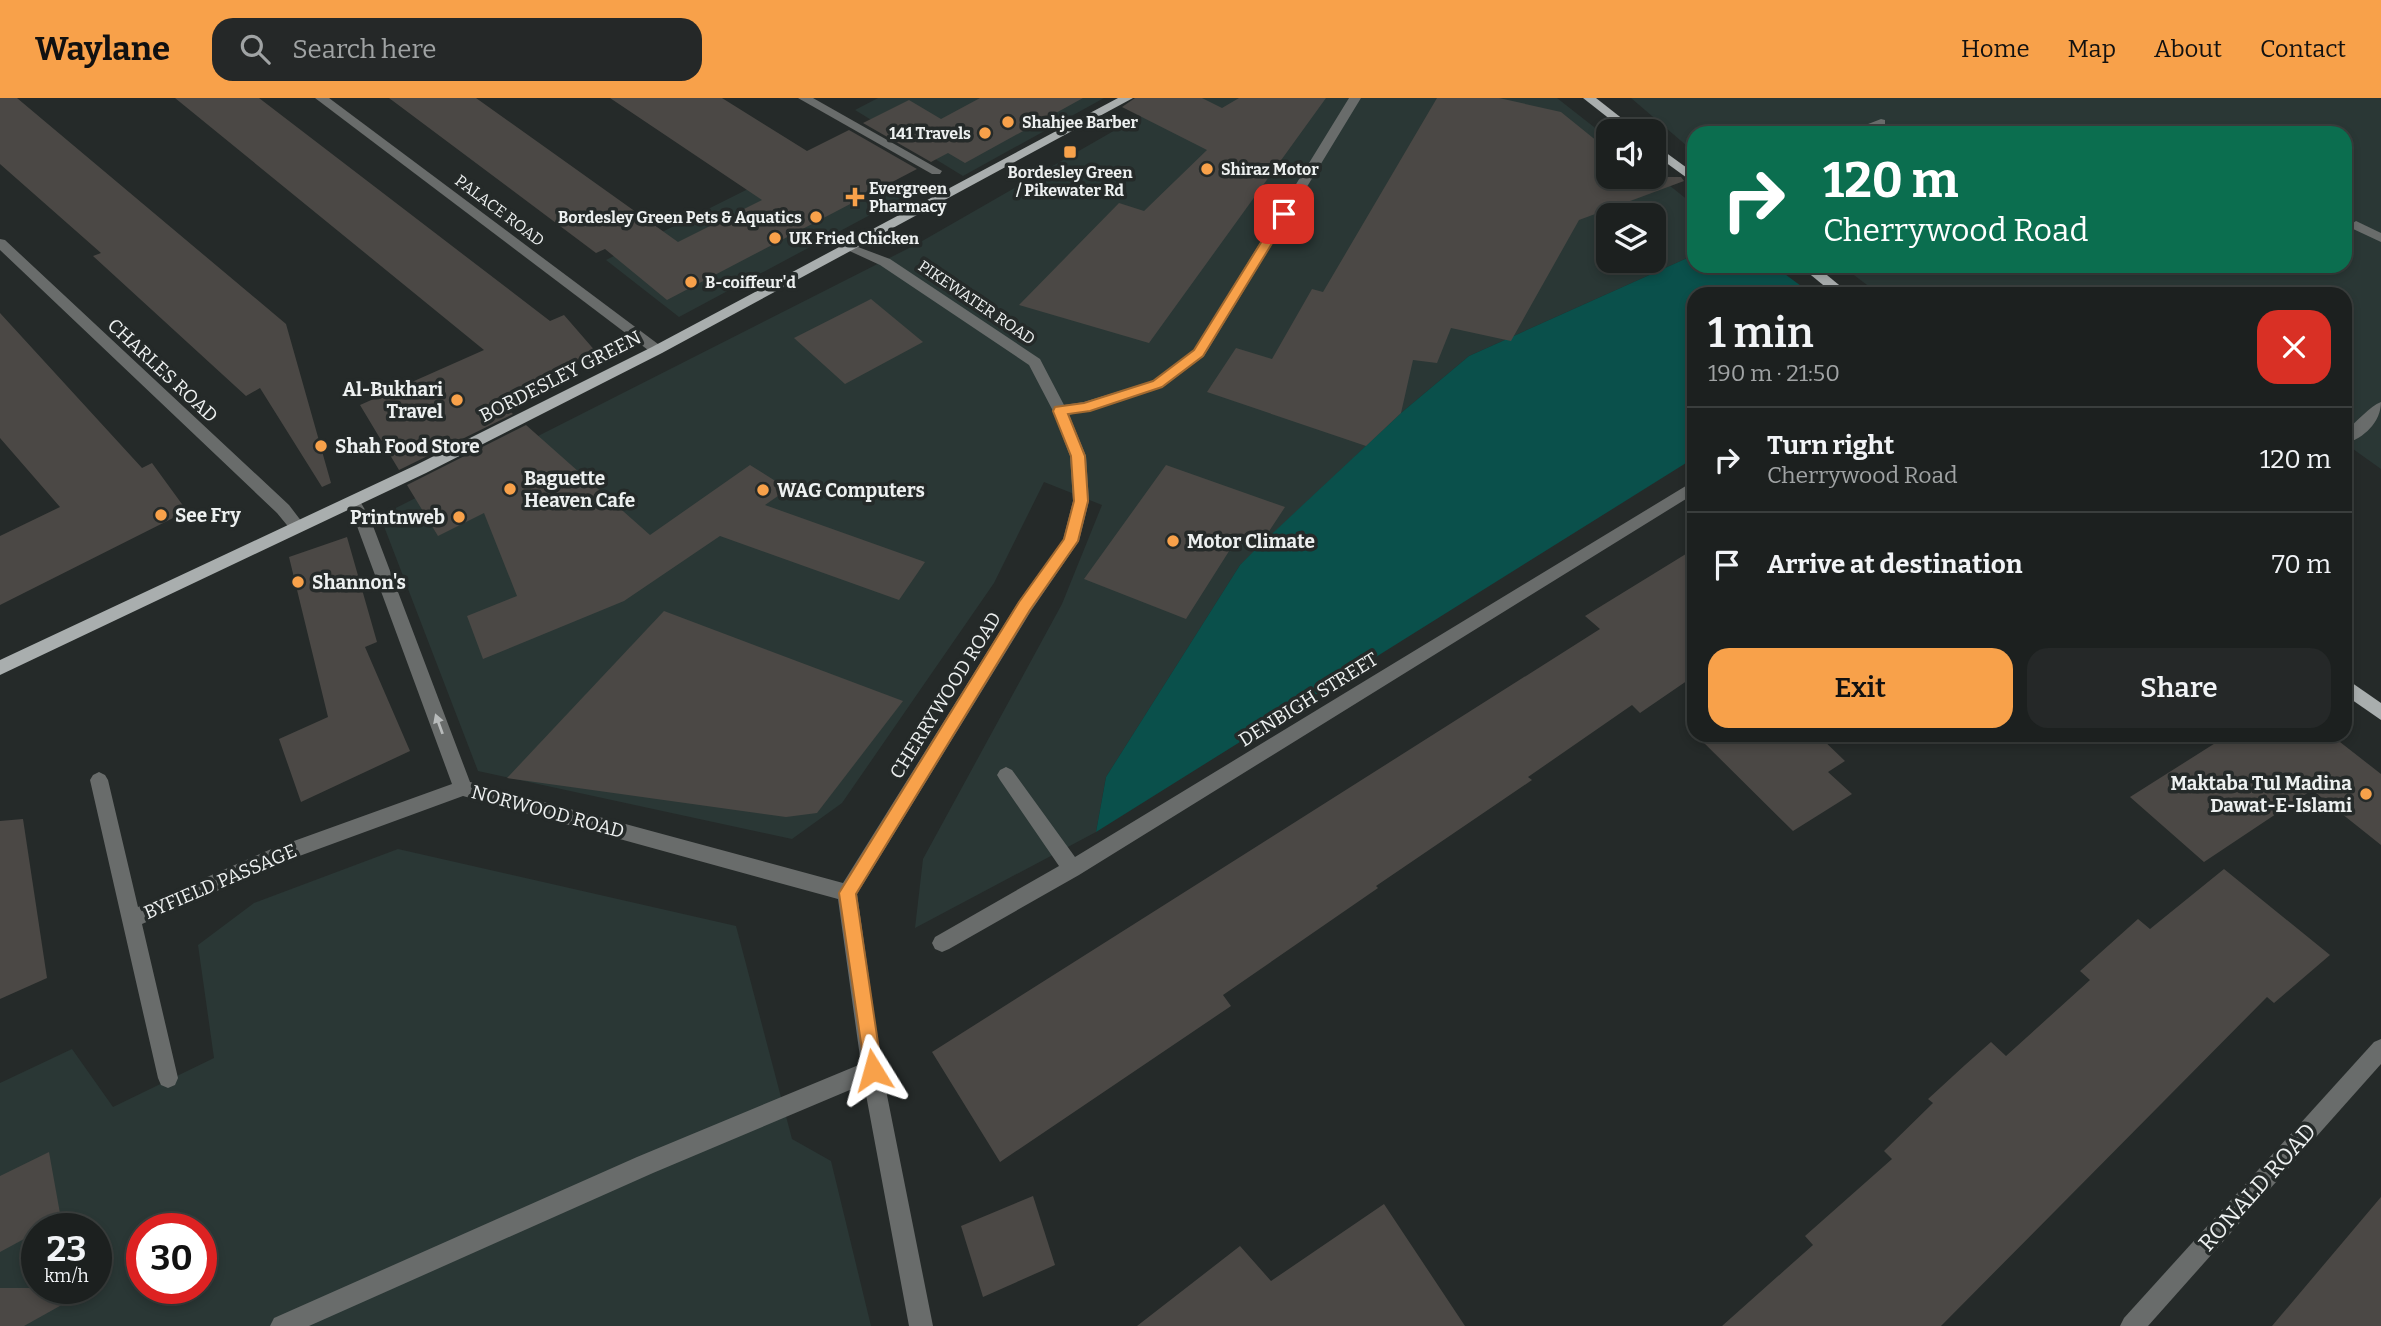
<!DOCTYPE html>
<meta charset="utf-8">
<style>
body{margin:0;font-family:Bitter,serif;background:#252828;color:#f1f3f6;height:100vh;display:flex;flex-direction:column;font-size:26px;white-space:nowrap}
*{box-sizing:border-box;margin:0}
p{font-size:23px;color:#a0a3a4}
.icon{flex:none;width:38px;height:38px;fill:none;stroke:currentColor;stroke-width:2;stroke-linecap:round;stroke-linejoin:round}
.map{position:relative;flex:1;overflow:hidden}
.drawer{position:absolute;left:1687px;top:189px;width:665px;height:455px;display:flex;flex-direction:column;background:#1c201f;border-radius:21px;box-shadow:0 4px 10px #0003,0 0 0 2px #3a3e3d}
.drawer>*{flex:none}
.banner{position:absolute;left:1687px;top:28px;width:665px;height:147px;border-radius:21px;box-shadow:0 4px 10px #0003,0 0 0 2px #3a3e3d;background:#0b6e4f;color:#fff;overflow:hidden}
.buttons{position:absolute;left:1596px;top:21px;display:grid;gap:14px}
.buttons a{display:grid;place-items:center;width:70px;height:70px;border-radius:14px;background:#1c201f;box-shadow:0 4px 10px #0003,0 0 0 2px #3a3e3d;font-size:35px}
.speed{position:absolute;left:21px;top:1115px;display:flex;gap:14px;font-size:35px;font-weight:700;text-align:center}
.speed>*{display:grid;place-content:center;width:91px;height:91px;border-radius:50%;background:#1c201f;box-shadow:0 4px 10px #0003,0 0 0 2px #3a3e3d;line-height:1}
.speed small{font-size:18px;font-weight:400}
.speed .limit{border:10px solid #d22;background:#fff;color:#111}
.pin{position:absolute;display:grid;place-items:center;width:60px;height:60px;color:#fff;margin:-30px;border-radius:14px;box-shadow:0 4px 10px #0006}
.me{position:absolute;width:77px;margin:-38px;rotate:352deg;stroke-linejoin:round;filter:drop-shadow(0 0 5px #0008)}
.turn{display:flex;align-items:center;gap:24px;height:147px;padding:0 21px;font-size:32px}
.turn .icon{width:91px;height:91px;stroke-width:2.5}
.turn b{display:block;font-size:49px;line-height:60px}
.round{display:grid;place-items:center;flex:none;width:74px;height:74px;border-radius:21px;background:#252828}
.headline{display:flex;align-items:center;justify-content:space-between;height:119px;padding:0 21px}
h1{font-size:42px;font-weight:600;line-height:52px}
.cta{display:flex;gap:14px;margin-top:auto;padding:14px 21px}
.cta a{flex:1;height:80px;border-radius:21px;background:#f8a14a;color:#111;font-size:28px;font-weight:600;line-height:80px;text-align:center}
.cta a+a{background:#252828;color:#f1f3f6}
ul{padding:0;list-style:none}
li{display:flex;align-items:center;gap:21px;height:105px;padding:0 21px;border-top:2px solid #3a3e3d}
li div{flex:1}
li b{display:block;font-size:26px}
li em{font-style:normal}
header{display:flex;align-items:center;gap:42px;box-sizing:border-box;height:98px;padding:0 35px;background:#f8a14a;color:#111}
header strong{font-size:33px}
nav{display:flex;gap:38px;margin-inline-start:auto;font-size:24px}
.search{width:490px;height:63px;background:#252828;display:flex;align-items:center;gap:18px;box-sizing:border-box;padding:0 24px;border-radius:21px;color:#a0a3a4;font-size:26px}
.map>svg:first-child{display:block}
.built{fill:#2a3735;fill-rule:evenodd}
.green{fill:#0a504b}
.building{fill:#4b4845}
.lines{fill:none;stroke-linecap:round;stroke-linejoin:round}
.minor{fill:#696c6b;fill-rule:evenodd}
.major{fill:#a9aeae;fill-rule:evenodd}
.oneway{fill:#b8bbbb}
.route{fill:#f8a14a;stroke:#a16930;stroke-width:2}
.poi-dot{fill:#f8a14a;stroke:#252a29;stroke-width:2.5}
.labels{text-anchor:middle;stroke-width:7;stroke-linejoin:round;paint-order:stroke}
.far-poi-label{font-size:16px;font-weight:bold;fill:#edf0f0;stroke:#252a29;text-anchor:start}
.far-street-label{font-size:16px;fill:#edf0f0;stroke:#252a29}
.street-label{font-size:19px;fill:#edf0f0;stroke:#252a29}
.poi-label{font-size:19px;font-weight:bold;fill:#edf0f0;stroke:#252a29;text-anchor:start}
.near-street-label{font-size:23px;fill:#edf0f0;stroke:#252a29}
</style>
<header>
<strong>Waylane</strong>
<div class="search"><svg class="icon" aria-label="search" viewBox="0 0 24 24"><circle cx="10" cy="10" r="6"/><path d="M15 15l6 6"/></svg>Search here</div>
<nav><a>Home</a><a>Map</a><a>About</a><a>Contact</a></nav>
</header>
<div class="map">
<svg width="2381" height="1228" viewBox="0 0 2381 1228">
<rect width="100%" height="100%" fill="#252a29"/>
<g class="built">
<polygon points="878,0 1104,0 963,78 855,12"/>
<path d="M1171 0H1557L1608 40V79H1654V75L1694 107V157L1469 258 1401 315 1240 467 1106 679 1096 734 915 830 923 761 1062 506 1102 407 1044 384 994 485 842 705 792 741 478 673 380 418 917 146ZM1608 117H1654V163H1608Z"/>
<polygon points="1631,0 2381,0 2381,371 2353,351 2345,355 2345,196 1879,196 1842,168 2345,168 2345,35 1694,35 1694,54"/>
<polygon points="822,54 900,101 679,219 606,162"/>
<path d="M398 751 736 828 792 1041 831 1063 871 1228H0V985L72 951 113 1009 214 960 198 847 254 805ZM37 1130H96V1190H37ZM142 1130H201V1190H142Z"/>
</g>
<polygon class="green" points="1694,157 1694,168 1774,168 1812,196 1694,196 1694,360 1096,734 1106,679 1240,467 1260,447 1401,315 1469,258"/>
<g class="building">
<polygon points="0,0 17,0 286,226 331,385 322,389 260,290 246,298 93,158 101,155 0,66"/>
<polygon points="175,0 259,0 550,223 564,217 597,255 496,301 513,316 399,372 360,307 484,252"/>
<polygon points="389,0 476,0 678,144 762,102 610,0 722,0 807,53 849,32 917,71 667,202 605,151 596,155"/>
<polygon points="980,0 1083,0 965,65 948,55 931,64 863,25 909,2 941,21"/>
<polygon points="1135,0 1202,0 1222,10 1239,0 1326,0 1149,245 1019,207 1119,105 1144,113 1207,52 1122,9"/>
<polygon points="1437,0 1499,0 1561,14 1608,52 1608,79 1681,79 1684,83 1579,122 1511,243 1451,230 1437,265 1413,262 1401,315 1366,348 1207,294 1236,250 1272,261 1312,191 1323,194"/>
<polygon points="871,201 923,244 845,286 794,240"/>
<polygon points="0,215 142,370 152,365 187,413 0,507 0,438 60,409 0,340"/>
<polygon points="526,327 650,437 750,367 788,391 765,407 925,464 899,502 720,438 624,503 483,561 467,518 517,498 484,415 438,438 407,387"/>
<polygon points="1166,367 1285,409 1260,447 1238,439 1186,521 1084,481"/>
<polygon points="347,439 377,544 365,549 410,653 301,704 279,641 328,619 289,459"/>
<polygon points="1694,451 1694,578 1640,615 1632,607 1528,679 1532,682 1376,788 1378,790 1223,897 1231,908 1000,1064 932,954 1600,531 1585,518"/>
<polygon points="664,513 903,603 817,715 786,719 507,680"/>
<polygon points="1696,637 1818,637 1845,663 1828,674 1852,696 1793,733"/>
<polygon points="2228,637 2331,637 2381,676 2381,747 2312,692 2204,764 2130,699"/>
<polygon points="23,721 47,880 0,901 0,723"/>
<polygon points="2224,771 2330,857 2274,905 2267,899 1941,1228 1722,1228 1813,1147 1805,1138 1892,1061 1884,1053 1933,1005 1928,1001 1965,967 1991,944 2006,958 2090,882 2080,873 2138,821 2150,831"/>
<polygon points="49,1054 61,1121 44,1130 37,1130 37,1134 0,1154 0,1078"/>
<polygon points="1033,1098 1055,1167 983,1199 961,1128"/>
<polygon points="2381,1099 2381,1228 2272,1228"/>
<polygon points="1384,1106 1465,1228 1137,1228 1240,1148 1271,1183"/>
<polygon points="0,1190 92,1190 24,1228 0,1228"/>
</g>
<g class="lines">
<g class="minor">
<polygon points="315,0 329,0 662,249 662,255 652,255"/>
<polygon points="798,0 813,0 942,73 940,76 932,76"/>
<polygon points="1349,0 1361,0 1204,258 1163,289 1069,317 1086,358 1089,403 1079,443 1031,513 857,796 882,972 933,1228 909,1228 864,986 653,1075 309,1228 270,1228 274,1220 637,1059 861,966 838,801 463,698 283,764 142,826 178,980 175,987 168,990 161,987 158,980 90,682 93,677 99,674 105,677 108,682 138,809 269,752 452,686 354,420 345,404 353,398 358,400 370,420 470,684 843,785 1019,503 1063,442 1073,403 1070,358 1053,313 1029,267 880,167 843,150 850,146 890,161 1040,261 1064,307 1084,304 1153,283 1194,252"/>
<polygon points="1881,21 1885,22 1885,28 1863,35 1845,35"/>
<polygon points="2356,123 2381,135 2381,144 2351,130 2350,127"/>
<polygon points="0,141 5,142 289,407 305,428 303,432 291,432 277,415 0,152"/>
<path d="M2381 304C2381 324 2364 340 2345 346V333C2356 325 2370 308 2381 304Z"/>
<polygon points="1694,383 1694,396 1079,777 949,851 942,854 935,851 932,845 935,839 1059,768 1000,682 997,677 1000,672 1006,669 1012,672 1075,759"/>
<polygon points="2381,941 2381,966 2148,1228 2120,1228 2124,1220 2374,944"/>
</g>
<g class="major">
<polygon points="1118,0 1133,0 662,255 426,375 0,577 0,562 416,367 652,249"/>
<polygon points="1583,0 1596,0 1638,33 1625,33"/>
<polygon points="1654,46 1694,75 1694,85 1654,56"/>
<polygon points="1800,168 1816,168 1850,196 1834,196"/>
<polygon points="2345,580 2381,605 2381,622 2345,597"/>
</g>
</g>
<defs><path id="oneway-solid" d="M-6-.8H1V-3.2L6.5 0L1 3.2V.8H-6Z" transform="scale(1.75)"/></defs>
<use class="oneway" href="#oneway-solid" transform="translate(439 626) rotate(-110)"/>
<polygon class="route" points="1280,114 1290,116 1203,258 1162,289 1090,313 1068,316 1085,358 1088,403 1078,443 1030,512 856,796 882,972 879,979 873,982 866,979 839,795 1019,504 1064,441 1074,403 1071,358 1053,313 1055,309 1084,305 1153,283 1194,252"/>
<g class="poi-dot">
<circle cx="1008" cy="24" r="7"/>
<circle cx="985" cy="35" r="7"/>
<rect x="1063" y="47" width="14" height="14" rx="3.5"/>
<circle cx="1207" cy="71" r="7"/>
<path d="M851.5 88.5h7v7h7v7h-7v7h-7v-7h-7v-7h7z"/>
<circle cx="816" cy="119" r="7"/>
<circle cx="775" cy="140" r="7"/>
<circle cx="691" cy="184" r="7"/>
<circle cx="457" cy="302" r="7"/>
<circle cx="321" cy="348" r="7"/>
<circle cx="510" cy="391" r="7"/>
<circle cx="763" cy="392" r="7"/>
<circle cx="161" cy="417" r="7"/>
<circle cx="459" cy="419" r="7"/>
<circle cx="1173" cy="443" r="7"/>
<circle cx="298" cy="484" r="7"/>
<circle cx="2366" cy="696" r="7"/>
</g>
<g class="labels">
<g class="far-poi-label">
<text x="1022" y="30">Shahjee Barber</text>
<text x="971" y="41" text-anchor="end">141 Travels</text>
<text x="1221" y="77">Shiraz Motor</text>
<text x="1070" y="80" text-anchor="middle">Bordesley Green<tspan x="1070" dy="18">/ Pikewater Rd</tspan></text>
<text x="869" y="96">Evergreen<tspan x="869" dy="18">Pharmacy</tspan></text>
<text x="802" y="125" text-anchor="end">Bordesley Green Pets &amp; Aquatics</text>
<text x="789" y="146">UK Fried Chicken</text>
<text x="705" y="190">B-coiffeur'd</text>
</g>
<g class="far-street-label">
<text transform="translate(500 112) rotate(37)" y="6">PALACE ROAD</text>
<text transform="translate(977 204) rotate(34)" y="6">PIKEWATER ROAD</text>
</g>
<g class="street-label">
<text transform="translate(163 272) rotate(43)" y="7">CHARLES ROAD</text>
<text transform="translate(560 278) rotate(-27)" y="7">BORDESLEY GREEN</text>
<text transform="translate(945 597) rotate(-58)" y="7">CHERRYWOOD ROAD</text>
<text transform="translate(1308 601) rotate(-32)" y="7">DENBIGH STREET</text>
<text transform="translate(548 713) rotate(15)" y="7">NORWOOD ROAD</text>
<text transform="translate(220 783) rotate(-23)" y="7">BYFIELD PASSAGE</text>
</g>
<g class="poi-label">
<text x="443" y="298" text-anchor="end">Al-Bukhari<tspan x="443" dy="22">Travel</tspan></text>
<text x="335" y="355">Shah Food Store</text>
<text x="524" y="387">Baguette<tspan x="524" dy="22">Heaven Cafe</tspan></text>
<text x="777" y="399">WAG Computers</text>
<text x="175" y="424">See Fry</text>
<text x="445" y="426" text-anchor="end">Printnweb</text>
<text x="1187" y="450">Motor Climate</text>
<text x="312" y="491">Shannon's</text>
<text x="2352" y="692" text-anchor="end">Maktaba Tul Madina<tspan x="2352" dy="22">Dawat-E-Islami</tspan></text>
</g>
<g class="near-street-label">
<text transform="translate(2257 1089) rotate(-48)" y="8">RONALD ROAD</text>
</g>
</g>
</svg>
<div class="buttons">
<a><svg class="icon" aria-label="sound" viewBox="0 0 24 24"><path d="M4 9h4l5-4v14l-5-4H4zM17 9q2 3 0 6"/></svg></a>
<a><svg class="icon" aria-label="layers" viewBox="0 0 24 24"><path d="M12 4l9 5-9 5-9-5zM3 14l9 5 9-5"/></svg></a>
</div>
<div class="speed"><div>23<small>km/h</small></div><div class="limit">30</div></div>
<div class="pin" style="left:1284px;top:116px;background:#d93025"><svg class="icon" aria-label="arrive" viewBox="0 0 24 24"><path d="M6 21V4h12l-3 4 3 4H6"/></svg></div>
<svg class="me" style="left:873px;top:972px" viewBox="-20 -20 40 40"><path d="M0-17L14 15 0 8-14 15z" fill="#f8a14a" stroke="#fff" stroke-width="4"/></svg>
<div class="banner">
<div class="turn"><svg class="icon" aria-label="right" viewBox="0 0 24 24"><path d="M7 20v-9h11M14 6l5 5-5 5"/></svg><div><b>120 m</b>Cherrywood Road</div></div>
</div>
<section class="drawer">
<div class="headline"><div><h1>1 min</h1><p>190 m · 21:50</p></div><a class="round" style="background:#d93025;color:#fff"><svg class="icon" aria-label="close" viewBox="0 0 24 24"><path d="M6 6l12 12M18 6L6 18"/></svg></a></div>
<ul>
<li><svg class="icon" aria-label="right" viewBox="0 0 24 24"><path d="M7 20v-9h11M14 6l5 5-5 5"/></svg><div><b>Turn right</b><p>Cherrywood Road</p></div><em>120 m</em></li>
<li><svg class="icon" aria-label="arrive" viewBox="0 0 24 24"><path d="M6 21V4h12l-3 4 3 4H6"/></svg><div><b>Arrive at destination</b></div><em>70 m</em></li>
</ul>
<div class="cta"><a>Exit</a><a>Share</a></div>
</section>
</div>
